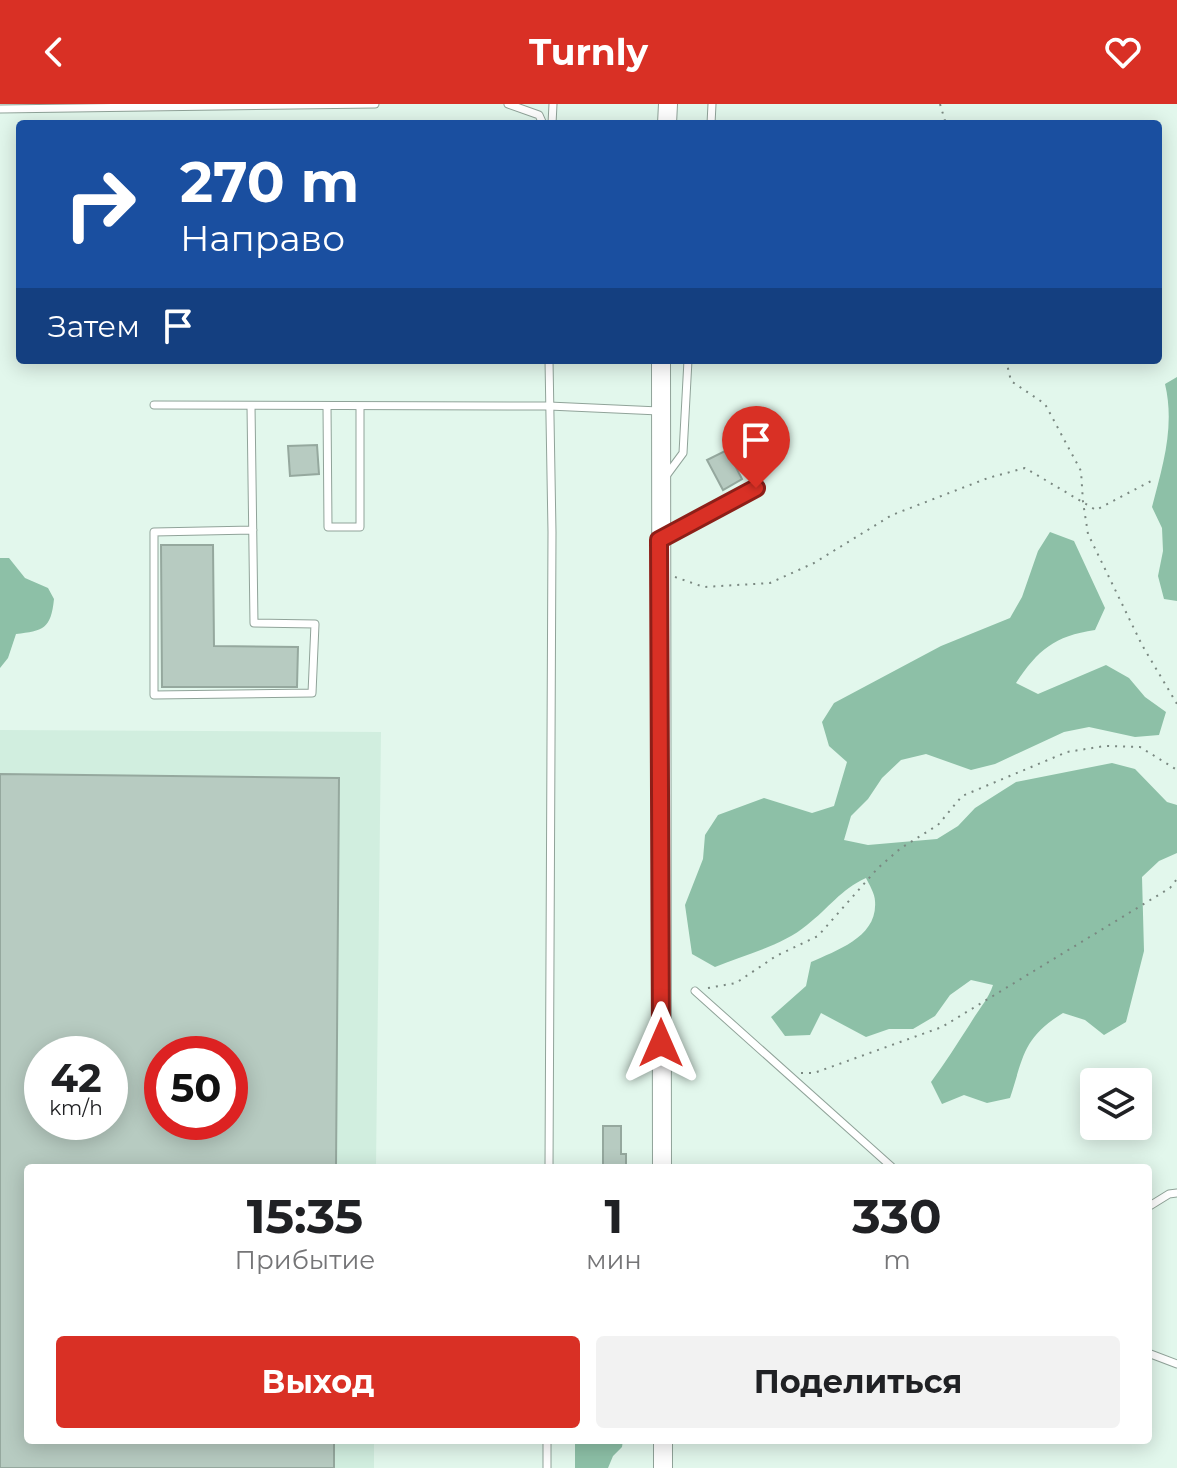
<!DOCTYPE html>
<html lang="ru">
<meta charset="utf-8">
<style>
body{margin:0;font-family:Montserrat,sans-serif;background:#f2f2f2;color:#202124;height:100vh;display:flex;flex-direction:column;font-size:30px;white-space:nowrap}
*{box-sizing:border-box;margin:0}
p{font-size:26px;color:#757577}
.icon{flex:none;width:44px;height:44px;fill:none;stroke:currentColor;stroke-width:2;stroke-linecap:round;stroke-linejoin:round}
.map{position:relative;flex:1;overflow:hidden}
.panel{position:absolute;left:24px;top:1060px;width:1128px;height:280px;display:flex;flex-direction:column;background:#fff;border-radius:8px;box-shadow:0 4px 20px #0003}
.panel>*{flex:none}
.top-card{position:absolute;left:16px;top:16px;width:1146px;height:244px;border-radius:8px;box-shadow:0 4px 20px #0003;background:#1a4fa0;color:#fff;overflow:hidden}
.controls{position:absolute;left:1080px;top:964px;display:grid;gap:16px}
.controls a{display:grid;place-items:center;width:72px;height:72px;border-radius:8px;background:#fff;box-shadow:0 4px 20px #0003;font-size:40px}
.speed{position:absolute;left:24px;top:932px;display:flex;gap:16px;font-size:40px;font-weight:700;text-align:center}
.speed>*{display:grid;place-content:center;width:104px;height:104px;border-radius:50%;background:#fff;box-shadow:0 4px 20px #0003;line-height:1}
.speed small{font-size:20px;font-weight:400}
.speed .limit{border:12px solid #d22;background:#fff;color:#111}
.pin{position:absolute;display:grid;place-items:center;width:68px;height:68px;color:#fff;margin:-82px -34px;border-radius:50% 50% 50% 0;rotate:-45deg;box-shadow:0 0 8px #0007}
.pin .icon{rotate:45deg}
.me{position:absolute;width:88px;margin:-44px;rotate:0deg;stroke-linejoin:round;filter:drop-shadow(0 0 6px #0008)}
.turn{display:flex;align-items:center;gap:28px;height:168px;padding:0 32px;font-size:36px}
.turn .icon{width:104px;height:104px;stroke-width:2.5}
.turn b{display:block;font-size:56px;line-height:68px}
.then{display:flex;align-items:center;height:76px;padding:0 32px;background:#0003;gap:16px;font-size:30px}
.eta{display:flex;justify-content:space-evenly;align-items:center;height:136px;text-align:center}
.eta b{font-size:48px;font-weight:700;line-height:56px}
.cta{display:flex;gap:16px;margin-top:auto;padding:16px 32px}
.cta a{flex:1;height:92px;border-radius:8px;background:#d93025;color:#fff;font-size:32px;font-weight:700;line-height:92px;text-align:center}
.cta a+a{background:#f2f2f2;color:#202124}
header{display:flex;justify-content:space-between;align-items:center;height:104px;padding:0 32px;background:#d93025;color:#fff;font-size:36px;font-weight:700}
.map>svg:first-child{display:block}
.built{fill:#d1eedf;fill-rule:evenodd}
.forest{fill:#8dc0a7}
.building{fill:#b7cbc1;stroke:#95a89e;stroke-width:2;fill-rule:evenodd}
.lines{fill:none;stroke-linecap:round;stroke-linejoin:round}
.lane-casing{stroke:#90a399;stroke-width:9}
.secondary-casing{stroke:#90a399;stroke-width:20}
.path{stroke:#7a8881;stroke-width:2;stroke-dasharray:2 6;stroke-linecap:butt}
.lane{stroke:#fff;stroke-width:7}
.secondary{stroke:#fff;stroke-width:18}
.route-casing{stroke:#8d1f18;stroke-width:20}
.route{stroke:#d93025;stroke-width:14}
</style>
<header><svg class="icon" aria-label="back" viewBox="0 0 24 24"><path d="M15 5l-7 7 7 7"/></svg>Turnly<svg class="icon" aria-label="heart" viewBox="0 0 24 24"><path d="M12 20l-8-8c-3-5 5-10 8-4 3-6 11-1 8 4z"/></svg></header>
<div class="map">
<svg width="1177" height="1364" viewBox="0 0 1177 1364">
<rect width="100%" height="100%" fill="#e2f7ec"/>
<path class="built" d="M0 626 381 628 376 1064H28V1336H374V1364H0ZM42 950H110V1018H42ZM162 950H230V1018H162Z"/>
<g class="forest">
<path d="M1177 273V497L1164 495 1158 472 1163 447 1162 424 1152 403C1163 361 1175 322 1165 280Z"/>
<path d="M1050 428 1074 437 1105 504 1095 526C1054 532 1038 546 1016 579L1038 590 1106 561 1129 574 1145 593 1166 608 1159 631 1135 633 1089 623 1064 628 995 660 971 666 926 650 901 656 882 674 868 695 851 712 844 736 868 741 937 735 958 722 975 704 1016 678 1112 659 1135 665 1167 698 1177 701V749L1159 757 1142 773 1144 847 1126 918 1104 931 1085 916 1063 909C1023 934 1024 951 1010 994L987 999 964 991 942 1000 931 978C945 959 957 940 970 920 978 906 988 896 993 881L971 876 950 891 935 912 913 925H889L866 933 821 909 810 931 785 932 771 913 806 882 811 858C837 846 878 833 875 797 875 790 869 780 866 774 840 786 829 804 807 821 782 842 744 851 715 863L692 850 685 801 703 755 705 731 718 711 764 694 812 709 834 702 847 658 829 642 822 618 834 599 941 542 1010 514 1022 493 1038 447Z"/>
<path d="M0 454H9L25 474 48 484 54 495C51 525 43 527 16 530L8 554 0 564Z"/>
<polygon points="575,1336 623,1336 622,1343 613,1352 608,1364 575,1364"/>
</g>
<g class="building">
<polygon points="317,341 319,370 290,372 288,342"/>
<polygon points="727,346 742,375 723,386 707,356"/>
<polygon points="161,441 213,441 214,542 298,543 297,583 162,583"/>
<path d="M0 670 339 674 336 1064H28V1336H334V1364H0ZM42 950H110V1018H42ZM162 950H230V1018H162Z"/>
<polygon points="603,1022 621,1022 621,1050 626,1050 626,1063 603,1064"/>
</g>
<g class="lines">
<g class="lane-casing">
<g id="lane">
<polyline points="508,0 539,11 543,20"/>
<polyline points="0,5 375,0"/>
<polyline points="552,20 553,0"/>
<polyline points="711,20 712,0"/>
<polyline points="154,301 549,302 659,307"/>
<polyline points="251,302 254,519 315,520 312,589 154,591 154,428 253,426"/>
<polyline points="327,302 328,423 360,423 360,303"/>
<polyline points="666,372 683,349 688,256"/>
<polyline points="665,433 756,384"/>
<polyline points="695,887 893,1064"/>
<polyline points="549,1064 552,428 549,256"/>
<polyline points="1148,1103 1169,1090 1177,1089"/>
<polyline points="1148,1249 1177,1260"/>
<polyline points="547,1364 547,1336"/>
</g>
</g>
<g class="secondary-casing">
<g id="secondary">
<polyline points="667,20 668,0"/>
<polyline points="661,256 662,1064"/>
<polyline points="663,1336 663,1364"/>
</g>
</g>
<g class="path">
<polyline points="940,0 946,20"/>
<polyline points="1006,256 1011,277 1045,300 1081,367 1083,398 1088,430 1142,541 1177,600"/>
<polyline points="675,473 704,483 770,479 814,459 892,411 988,374 1025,364 1096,406 1153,376"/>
<polyline points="708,884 736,879 776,852 818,832 878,764 901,744 938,721 962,692 1067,648 1105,642 1140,643 1177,666"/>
<polyline points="801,969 814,969 942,923 1170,784 1177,775"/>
</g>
<use href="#lane" class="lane"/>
<use href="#secondary" class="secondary"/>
</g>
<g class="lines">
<g class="route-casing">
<polyline id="route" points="661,939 659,436 756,384"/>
</g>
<use href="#route" class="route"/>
</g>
</svg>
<div class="controls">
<a><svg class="icon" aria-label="layers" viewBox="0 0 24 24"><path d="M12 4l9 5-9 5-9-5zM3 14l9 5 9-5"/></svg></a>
</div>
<div class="speed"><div>42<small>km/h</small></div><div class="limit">50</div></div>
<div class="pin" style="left:756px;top:384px;background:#d93025"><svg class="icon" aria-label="arrive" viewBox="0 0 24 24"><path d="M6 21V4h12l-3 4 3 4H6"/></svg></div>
<svg class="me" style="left:661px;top:939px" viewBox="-20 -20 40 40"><path d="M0-17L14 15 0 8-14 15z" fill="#d93025" stroke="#fff" stroke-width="4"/></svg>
<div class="top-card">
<div class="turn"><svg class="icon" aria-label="right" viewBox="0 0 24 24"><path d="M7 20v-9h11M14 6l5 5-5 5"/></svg><div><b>270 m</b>Направо</div></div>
<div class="then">Затем<svg class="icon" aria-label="arrive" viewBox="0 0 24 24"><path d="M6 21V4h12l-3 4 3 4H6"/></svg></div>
</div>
<section class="panel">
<div class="eta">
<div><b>15:35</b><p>Прибытие</p></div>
<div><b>1</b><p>мин</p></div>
<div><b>330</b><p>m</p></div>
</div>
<div class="cta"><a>Выход</a><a>Поделиться</a></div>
</section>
</div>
